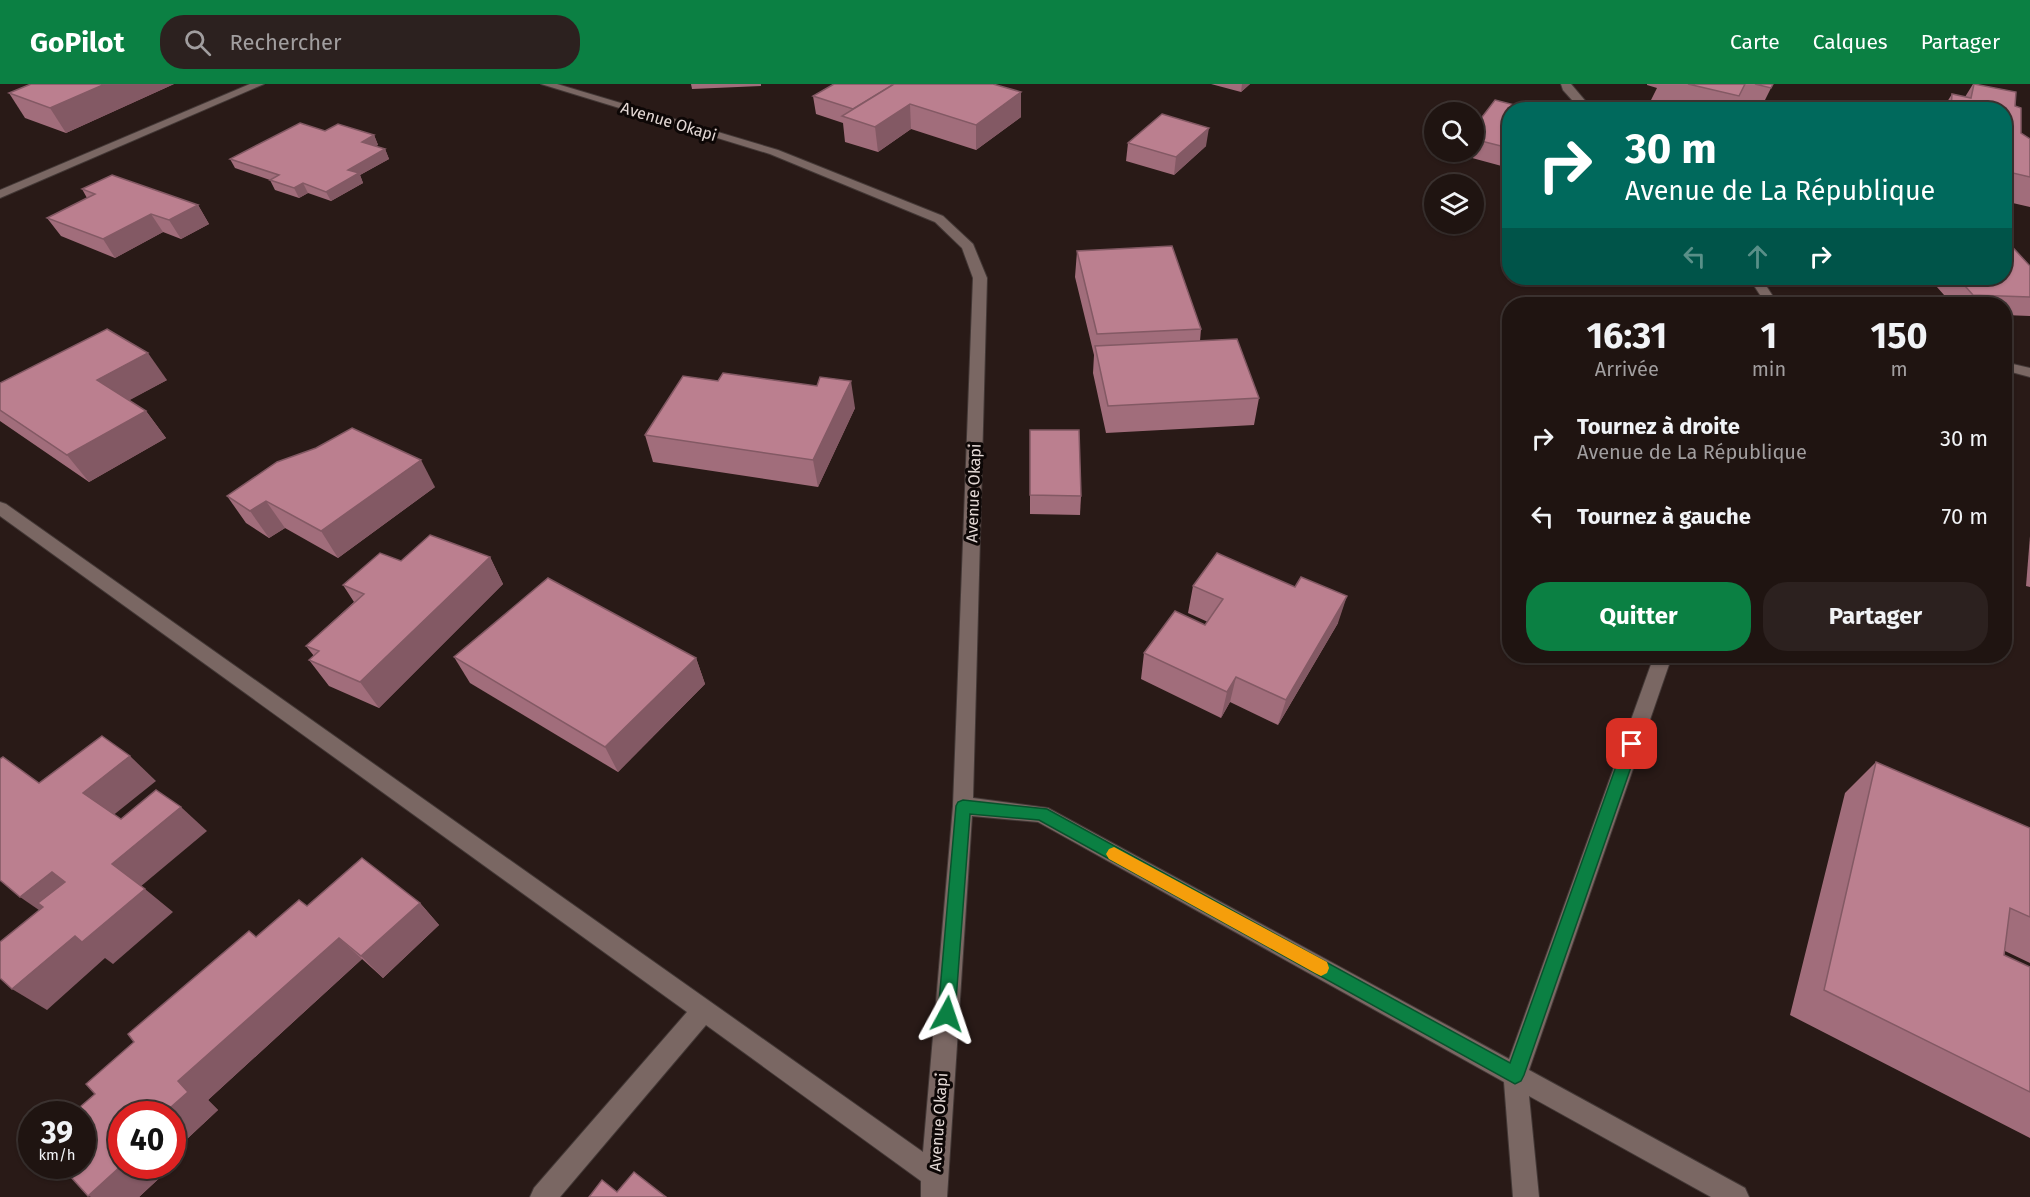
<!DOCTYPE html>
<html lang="fr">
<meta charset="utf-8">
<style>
body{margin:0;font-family:"Fira Sans",sans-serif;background:#2c211f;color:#f1f3f6;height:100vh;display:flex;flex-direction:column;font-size:22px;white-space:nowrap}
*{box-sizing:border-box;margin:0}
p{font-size:20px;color:#a19e9f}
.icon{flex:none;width:33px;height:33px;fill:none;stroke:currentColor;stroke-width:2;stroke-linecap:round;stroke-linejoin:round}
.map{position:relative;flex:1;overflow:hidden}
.drawer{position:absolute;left:1502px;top:213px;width:510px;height:366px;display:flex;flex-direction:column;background:#1f1411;border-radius:24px;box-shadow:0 2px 4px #0004,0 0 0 2px #3c3331}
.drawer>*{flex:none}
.top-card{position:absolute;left:1502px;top:18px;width:510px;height:183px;border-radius:24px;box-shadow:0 2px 4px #0004,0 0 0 2px #3c3331;background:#00695c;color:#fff;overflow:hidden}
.buttons{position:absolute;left:1424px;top:18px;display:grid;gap:12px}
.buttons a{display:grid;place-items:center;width:60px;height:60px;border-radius:50%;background:#1f1411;box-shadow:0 2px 4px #0004,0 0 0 2px #3c3331;font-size:30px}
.speed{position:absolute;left:18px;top:1017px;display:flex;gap:12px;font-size:30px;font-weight:700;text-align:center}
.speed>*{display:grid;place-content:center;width:78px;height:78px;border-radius:50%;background:#1f1411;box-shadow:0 2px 4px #0004,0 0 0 2px #3c3331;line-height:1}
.speed small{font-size:15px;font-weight:400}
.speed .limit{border:9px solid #d22;background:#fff;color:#111}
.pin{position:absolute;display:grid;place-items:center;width:51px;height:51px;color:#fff;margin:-26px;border-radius:12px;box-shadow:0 3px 9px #0006}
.me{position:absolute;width:66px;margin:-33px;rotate:5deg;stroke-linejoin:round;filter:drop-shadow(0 0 4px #0008)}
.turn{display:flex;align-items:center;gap:21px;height:126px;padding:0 24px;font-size:27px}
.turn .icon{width:78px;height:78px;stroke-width:2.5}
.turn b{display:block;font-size:42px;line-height:51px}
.lanes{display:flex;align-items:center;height:57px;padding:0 24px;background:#0003;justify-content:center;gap:30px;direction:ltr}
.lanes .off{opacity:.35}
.eta{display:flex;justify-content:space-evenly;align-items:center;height:102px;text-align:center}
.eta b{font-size:36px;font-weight:700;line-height:42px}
.button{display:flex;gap:12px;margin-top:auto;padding:12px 24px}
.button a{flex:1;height:69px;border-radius:24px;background:#0b8043;color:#fff;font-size:24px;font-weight:700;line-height:69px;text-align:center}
.button a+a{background:#2c211f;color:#f1f3f6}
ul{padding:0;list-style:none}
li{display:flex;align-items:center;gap:18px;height:78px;padding:0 24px}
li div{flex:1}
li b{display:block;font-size:22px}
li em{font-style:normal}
header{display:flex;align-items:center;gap:36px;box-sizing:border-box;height:84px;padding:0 30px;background:#0b8043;color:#fff}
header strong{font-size:28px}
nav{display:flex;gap:33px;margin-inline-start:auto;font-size:21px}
.search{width:420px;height:54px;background:#2c211f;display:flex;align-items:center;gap:15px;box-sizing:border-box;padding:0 21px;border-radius:24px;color:#a19e9f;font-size:22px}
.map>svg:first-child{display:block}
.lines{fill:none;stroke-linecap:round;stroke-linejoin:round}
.minor-casing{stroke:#433836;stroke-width:2}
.minor{fill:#7a6763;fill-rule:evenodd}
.wall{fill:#a16d7b}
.shaded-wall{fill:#835964}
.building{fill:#bb7f8f;stroke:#835964;stroke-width:1.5}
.route{fill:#0b8043;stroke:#07532c;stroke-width:1.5}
.slow{fill:#f59e0b}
.labels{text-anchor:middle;stroke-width:6;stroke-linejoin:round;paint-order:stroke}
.street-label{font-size:16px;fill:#e3d8d5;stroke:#0d0706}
</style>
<header>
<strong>GoPilot</strong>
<div class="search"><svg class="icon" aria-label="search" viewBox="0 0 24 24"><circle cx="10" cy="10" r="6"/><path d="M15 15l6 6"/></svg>Rechercher</div>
<nav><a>Carte</a><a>Calques</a><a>Partager</a></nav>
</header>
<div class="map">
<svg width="2030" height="1113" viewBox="0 0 2030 1113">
<rect width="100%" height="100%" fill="#291a17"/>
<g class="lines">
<g class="minor-casing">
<g id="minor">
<polygon points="250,0 264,0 0,114 0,106"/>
<polygon points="541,0 557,0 778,66 943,132 973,160 987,194 973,714 1048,724 1509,975 1654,572 1672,572 1529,986 1745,1104 1749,1113 1711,1113 1529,1012 1539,1113 1513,1113 1504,998 1038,738 972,732 947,1113 921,1113 921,1097 706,941 560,1113 530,1113 534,1104 687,928 0,432 0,418 6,420 923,1068 953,722 973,194 962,164 935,138 770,70"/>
<polygon points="1561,0 1571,0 1593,26 1581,26 1563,6"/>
<polygon points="1749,194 1761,194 1778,220 1766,220"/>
<polygon points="2004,278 2030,284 2030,293 2004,286"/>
</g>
</g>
<use href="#minor" class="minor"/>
</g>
<g class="wall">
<polygon points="174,0 66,49 25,34 9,9"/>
<polygon points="691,0 761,0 761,2 692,5"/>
<polygon points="834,0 1021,33 976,66 911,45 878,68 845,58 843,39 816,30 813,12"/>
<polygon points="1211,0 1250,0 1241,8"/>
<polygon points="1647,0 1773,0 1760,26 1746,26 1734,23 1733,26 1680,26 1650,18 1657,4 1647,1"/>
<polygon points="1973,0 2015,22 2021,49 2030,55 2030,123 2004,117 2004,26 1942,26 1952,10 1965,13"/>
<polygon points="1509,26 1509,84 1461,71 1462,68 1473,68 1473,45"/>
<polygon points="325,47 374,51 378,61 375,62 385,65 389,75 360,91 363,99 331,117 308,109 299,114 275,106 270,96 235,84 230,75"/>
<polygon points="1128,59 1206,62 1174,91 1126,77"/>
<polygon points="82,105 198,121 209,140 181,155 163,148 115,174 61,152 47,134 87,114"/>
<polygon points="1077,167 1201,245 1200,257 1259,314 1254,341 1106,349 1093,289 1094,271 1075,193"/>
<polygon points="2030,182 2030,232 2004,231 2004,220 1952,220 1929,194 2004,194"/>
<polygon points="167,296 129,316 146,327 166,354 89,398 0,337 0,299"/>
<polygon points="718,297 817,302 855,324 818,403 653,378 645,351"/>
<polygon points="1030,346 1081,412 1080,431 1030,430"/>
<polygon points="435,403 338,474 285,444 269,454 246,439 227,412"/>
<polygon points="2030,452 2030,503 2026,502"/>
<polygon points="490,473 503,500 379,624 329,602 309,576 314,572 306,562 354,518 343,501 401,477"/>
<polygon points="1193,502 1338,539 1278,641 1230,618 1221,634 1141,595 1144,569 1205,541 1208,538 1188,529"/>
<polygon points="454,573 696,574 705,600 618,688 470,599"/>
<polygon points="1876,678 2030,744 2030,879 2005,867 2004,871 2030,883 2030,1054 1790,931 1845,709"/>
<polygon points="420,819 439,841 383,894 362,875 208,1016 218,1026 173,1068 180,1075 139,1113 91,1113 95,1010 256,853 307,822"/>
</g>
<g class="shaded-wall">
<polygon points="105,0 174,0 66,49 50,24"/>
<polygon points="1242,0 1250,0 1241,8"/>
<polygon points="1021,8 1021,33 976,66 976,41"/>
<polygon points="910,20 911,45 878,68 875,43"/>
<polygon points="1209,44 1206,62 1174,91 1176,73"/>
<polygon points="374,51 378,61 366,67 362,58"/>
<polygon points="385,65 389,75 360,91 363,99 331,117 326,108 348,86"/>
<polygon points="303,99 308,109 299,114 294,104"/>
<polygon points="198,121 209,140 181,155 169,136"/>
<polygon points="151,130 163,148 115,174 103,155"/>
<polygon points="148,269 167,296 117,323 97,296"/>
<polygon points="851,297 855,324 818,403 813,376"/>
<polygon points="146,327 166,354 89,398 67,371"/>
<polygon points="421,376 435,403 338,474 321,447"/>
<polygon points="266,417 285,444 269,454 250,427"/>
<polygon points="490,473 503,500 379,624 360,598"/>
<polygon points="1347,512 1338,539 1278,641 1286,616"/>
<polygon points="696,574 705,600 618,688 605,663"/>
<polygon points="1236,593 1230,618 1221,634 1227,608"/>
<polygon points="130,672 156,697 111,733 83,709"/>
<polygon points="181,723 207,747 140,803 112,780"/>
<polygon points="52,788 83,811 52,835 20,813"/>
<polygon points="145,805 173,828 113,880 105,874 47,926 12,905 75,852"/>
<polygon points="420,819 439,841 383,894 361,872"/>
<polygon points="339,854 362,875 208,1016 218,1026 173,1068 180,1075 172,1081 172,1030 163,1030 178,997"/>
<polygon points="122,1081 172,1082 139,1113 91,1113 88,1112"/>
</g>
<g class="building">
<polygon points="31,0 105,0 50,24 9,9"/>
<polygon points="834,0 894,0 853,25 813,12"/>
<polygon points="894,0 993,0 1021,8 976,41 910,20 875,43 842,32"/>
<polygon points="1688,0 1745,0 1739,12"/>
<polygon points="1755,0 1773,0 1771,4"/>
<polygon points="1974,0 2016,8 2015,22 2021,24 2021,49 2030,55 2030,93 2004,87 2004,26 1951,26 1952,10 1971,14"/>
<polygon points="1495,16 1534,26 1509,26 1509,64 1473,55 1473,45"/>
<polygon points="1162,30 1209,44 1176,73 1128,59"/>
<polygon points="300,39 325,47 338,40 374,51 362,58 385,65 348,86 359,89 326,108 303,99 294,104 270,96 279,91 230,75"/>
<polygon points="112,91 198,121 169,136 151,130 103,155 47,134 95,110 82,105"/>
<polygon points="2004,154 2030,182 2030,213 1973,211 1958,194 2004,194"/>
<polygon points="1172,162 1201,245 1097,250 1077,167"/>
<polygon points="107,245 148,269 97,296 146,327 67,371 0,326 0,299"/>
<polygon points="1237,255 1259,314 1108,322 1095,262"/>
<polygon points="723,289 817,302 820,293 851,297 813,376 645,351 683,292 718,297"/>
<polygon points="352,344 421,376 321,447 266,417 250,427 227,412 277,378 316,364"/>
<polygon points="1030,346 1079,346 1081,412 1030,411"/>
<polygon points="430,451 490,473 360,598 309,576 319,567 306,562 364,510 343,501 380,469 401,477"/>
<polygon points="1217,469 1295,503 1301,493 1347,512 1286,616 1236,593 1227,608 1144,569 1175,527 1205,541 1223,515 1193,502"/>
<polygon points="548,494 696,574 605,663 454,573"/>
<polygon points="102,652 130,672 83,709 121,735 156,706 181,723 112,780 145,805 82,858 75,852 12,905 0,894 0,858 43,823 38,819 65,798 52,788 20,813 0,796 0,675 3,673 39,699"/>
<polygon points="1876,678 2030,744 2030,833 2010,824 2004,871 2030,883 2030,1008 1824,906"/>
<polygon points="362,774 420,819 361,872 339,854 178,997 188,1008 163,1030 122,1030 122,1081 88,1112 61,1082 82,1082 82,1030 72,1030 95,1010 86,1000 134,958 128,950 249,847 256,853 299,816 307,822"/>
<polygon points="634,1088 666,1113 589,1113 602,1096 617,1108"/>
</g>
<polygon class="route" points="1632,654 1637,656 1639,660 1524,991 1521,997 1515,1000 1039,736 970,730 955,930 953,936 947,938 940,936 938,930 956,722 958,718 963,716 1047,725 1510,979 1624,660 1626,656"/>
<polygon class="slow" points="1114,763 1327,878 1329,884 1327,889 1321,892 1315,889 1109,775 1106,770 1109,765"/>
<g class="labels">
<g class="street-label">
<text transform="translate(669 37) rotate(17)" y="6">Avenue Okapi</text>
<text transform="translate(973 409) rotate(-88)" y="6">Avenue Okapi</text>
<text transform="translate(938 1038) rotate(-86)" y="6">Avenue Okapi</text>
</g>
</g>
</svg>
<div class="buttons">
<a><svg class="icon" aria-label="search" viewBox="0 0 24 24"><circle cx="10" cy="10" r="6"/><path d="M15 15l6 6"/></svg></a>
<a><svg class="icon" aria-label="layers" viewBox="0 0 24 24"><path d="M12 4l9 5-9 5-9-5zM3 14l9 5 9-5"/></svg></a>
</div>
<div class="speed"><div>39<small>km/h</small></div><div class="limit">40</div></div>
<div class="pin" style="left:1632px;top:660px;background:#d93025"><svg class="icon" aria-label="arrive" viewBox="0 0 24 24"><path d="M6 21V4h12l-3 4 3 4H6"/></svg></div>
<svg class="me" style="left:947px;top:930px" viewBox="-20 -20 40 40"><path d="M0-17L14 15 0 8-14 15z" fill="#0b8043" stroke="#fff" stroke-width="4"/></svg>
<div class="top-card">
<div class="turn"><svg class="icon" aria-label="right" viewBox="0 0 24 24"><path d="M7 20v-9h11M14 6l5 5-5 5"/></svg><div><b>30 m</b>Avenue de La République</div></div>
<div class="lanes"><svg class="icon off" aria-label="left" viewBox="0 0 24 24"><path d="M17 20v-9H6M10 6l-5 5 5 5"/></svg><svg class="icon off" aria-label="ahead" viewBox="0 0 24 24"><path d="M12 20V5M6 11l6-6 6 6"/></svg><svg class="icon" aria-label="right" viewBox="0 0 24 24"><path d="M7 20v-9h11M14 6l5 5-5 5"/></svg></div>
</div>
<section class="drawer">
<div class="eta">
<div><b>16:31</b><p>Arrivée</p></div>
<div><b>1</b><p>min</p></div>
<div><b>150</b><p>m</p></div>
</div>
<ul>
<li><svg class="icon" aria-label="right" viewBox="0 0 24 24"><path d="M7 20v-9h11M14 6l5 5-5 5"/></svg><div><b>Tournez à droite</b><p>Avenue de La République</p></div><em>30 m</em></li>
<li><svg class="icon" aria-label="left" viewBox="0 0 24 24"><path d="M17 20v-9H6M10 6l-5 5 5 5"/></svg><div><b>Tournez à gauche</b></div><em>70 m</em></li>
</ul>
<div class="button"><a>Quitter</a><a>Partager</a></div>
</section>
</div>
